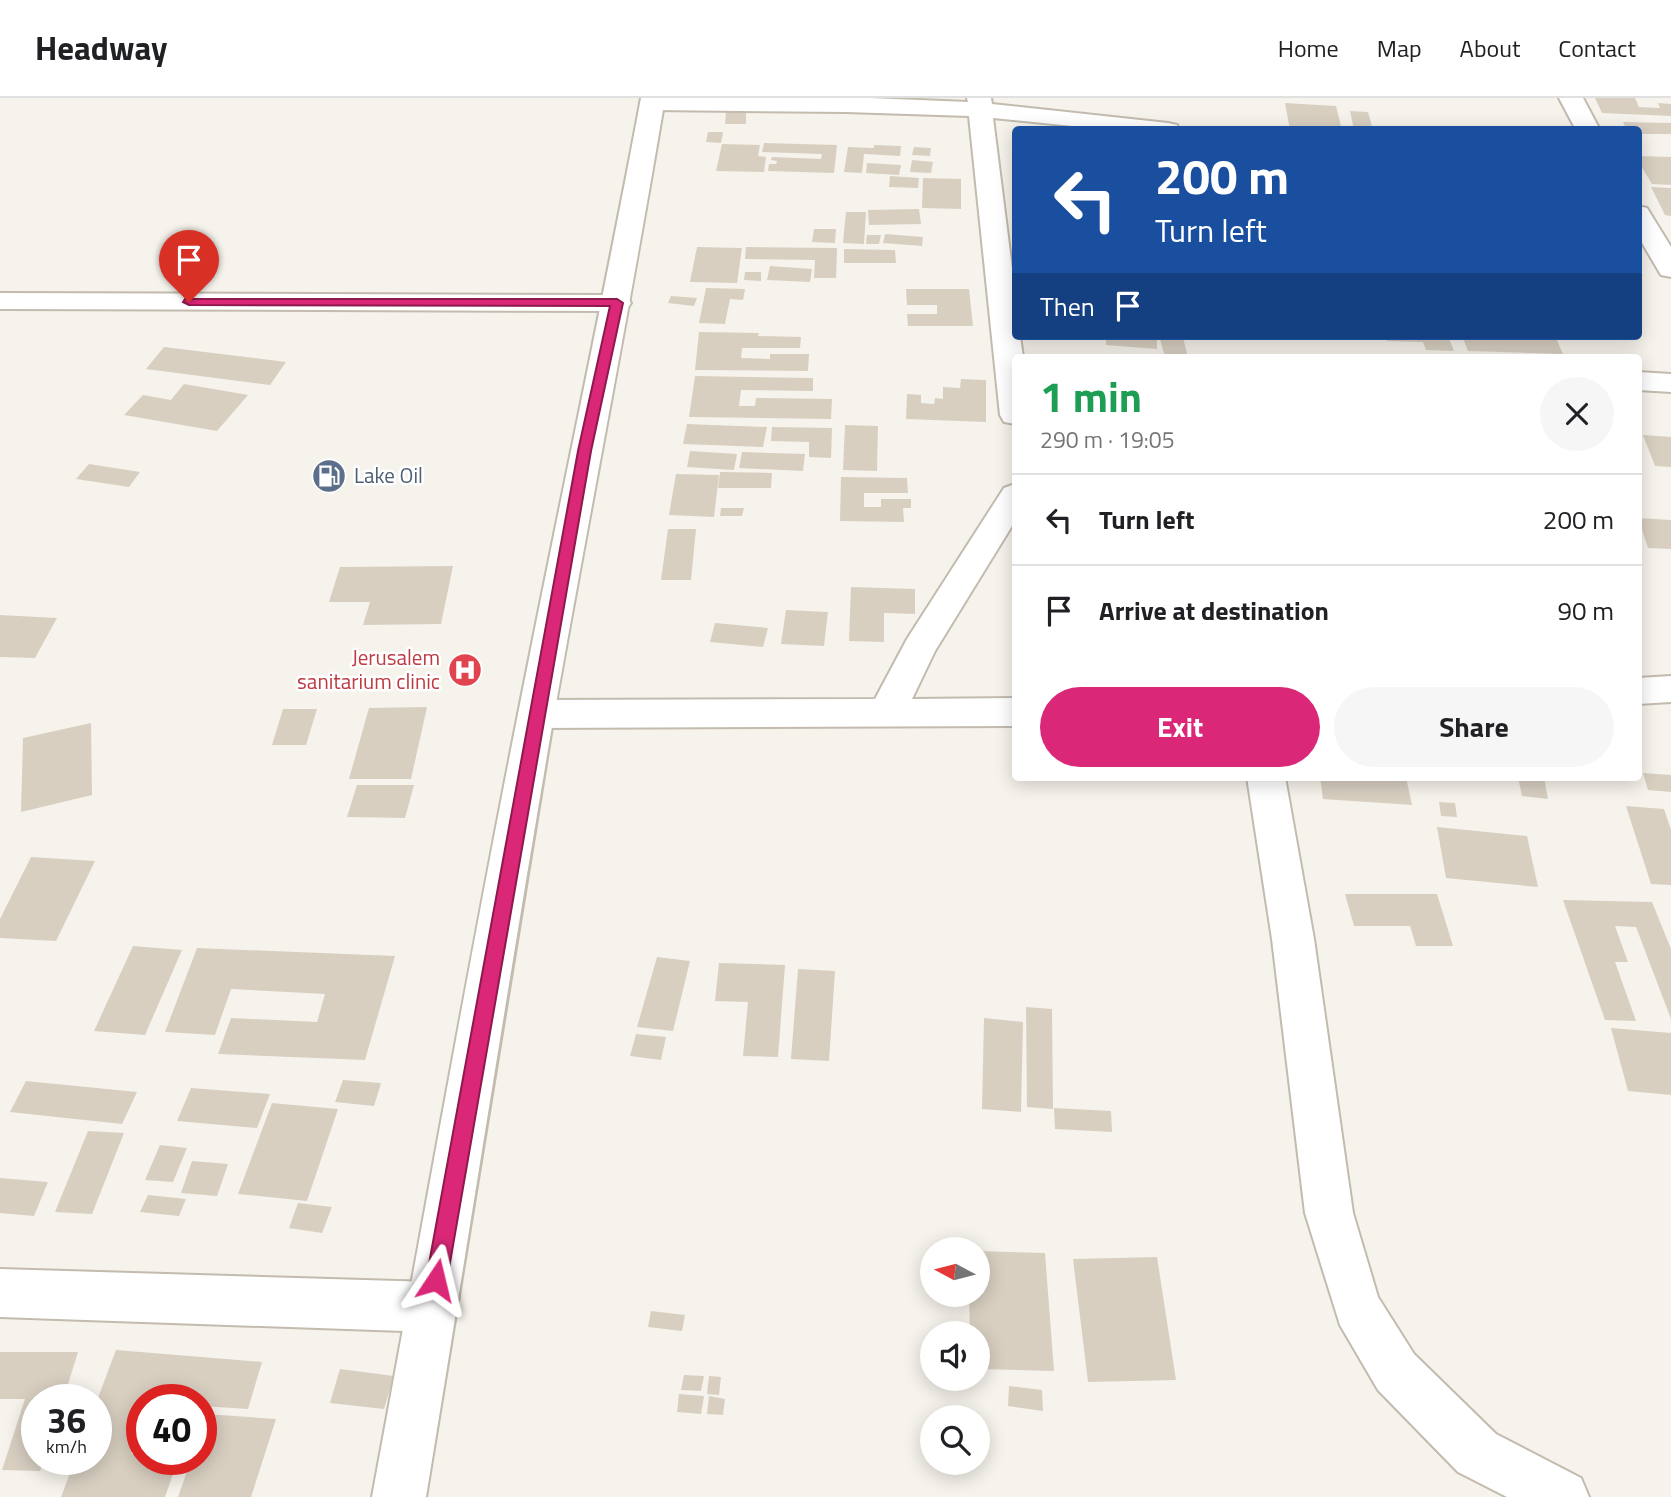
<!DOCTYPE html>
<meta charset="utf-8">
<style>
body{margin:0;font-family:"Titillium Web",sans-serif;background:#f6f6f6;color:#202124;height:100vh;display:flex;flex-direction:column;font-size:26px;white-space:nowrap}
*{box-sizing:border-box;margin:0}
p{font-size:23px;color:#757577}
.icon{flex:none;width:38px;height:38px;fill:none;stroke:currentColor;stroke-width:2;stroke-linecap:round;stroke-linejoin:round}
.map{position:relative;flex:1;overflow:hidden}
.details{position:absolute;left:1012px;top:256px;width:630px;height:427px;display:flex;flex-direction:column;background:#fff;border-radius:7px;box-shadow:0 4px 18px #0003}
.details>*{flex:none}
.guide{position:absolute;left:1012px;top:28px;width:630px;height:214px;border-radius:7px;box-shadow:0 4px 18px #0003;background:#1a4fa0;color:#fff;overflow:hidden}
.needle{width:46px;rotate:277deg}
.fabs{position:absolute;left:920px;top:1139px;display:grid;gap:14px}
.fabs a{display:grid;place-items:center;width:70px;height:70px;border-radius:50%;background:#fff;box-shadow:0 4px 18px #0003;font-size:35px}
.speed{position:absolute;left:21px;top:1286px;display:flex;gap:14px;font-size:35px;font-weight:700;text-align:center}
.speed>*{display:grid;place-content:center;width:91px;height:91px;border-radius:50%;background:#fff;box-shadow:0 4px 18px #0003;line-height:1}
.speed small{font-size:18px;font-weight:400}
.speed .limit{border:10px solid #d22;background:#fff;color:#111}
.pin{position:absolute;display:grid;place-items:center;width:60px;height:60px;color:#fff;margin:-72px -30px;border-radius:50% 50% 50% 0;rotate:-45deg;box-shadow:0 0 7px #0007}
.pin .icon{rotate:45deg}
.me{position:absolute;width:77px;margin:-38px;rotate:10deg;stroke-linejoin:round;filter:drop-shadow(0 0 5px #0008)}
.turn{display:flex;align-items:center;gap:24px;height:147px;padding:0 28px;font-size:32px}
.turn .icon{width:91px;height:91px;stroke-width:2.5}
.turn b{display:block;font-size:49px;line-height:60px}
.then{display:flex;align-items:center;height:66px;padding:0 28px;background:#0003;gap:14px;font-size:26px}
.round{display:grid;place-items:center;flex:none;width:74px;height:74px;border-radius:37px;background:#f6f6f6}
.headline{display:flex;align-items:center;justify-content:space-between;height:119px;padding:0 28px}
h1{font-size:42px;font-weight:700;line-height:52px;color:#1e9e55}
.cta{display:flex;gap:14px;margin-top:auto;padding:14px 28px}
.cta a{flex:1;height:80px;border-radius:42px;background:#db2777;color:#fff;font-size:28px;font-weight:700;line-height:80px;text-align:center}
.cta a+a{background:#f6f6f6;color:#202124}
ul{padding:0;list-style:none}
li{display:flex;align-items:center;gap:21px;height:91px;padding:0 28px;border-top:2px solid #e0e0e0}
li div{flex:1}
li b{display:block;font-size:26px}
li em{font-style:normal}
header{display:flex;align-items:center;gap:42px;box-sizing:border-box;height:98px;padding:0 35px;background:#fff;border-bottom:2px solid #e0e0e0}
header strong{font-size:33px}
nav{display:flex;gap:38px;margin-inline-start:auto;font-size:24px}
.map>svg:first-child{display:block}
.building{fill:#d8cfc1}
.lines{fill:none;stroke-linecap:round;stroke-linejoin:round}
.minor-casing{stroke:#c2bbae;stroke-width:4}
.tertiary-casing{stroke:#c2bbae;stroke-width:4}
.minor{fill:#fff;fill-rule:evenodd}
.tertiary{fill:#fff;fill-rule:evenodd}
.route{fill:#db2777;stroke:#8e194d;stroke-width:2}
.labels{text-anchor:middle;stroke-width:5;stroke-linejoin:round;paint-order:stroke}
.service-label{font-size:21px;fill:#4e5e75;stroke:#fff;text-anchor:start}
.health-label{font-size:21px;fill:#be3a42;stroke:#fff;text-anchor:end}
</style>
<header>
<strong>Headway</strong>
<nav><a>Home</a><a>Map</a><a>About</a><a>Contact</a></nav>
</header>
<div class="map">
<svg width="1671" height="1399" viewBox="0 0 1671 1399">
<rect width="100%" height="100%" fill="#f6f3ec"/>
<g class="building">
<polygon points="1595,0 1635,0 1639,9 1660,10 1658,5 1671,6 1671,18 1602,15"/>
<polygon points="1285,5 1336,8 1342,32 1290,32"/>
<polygon points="746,13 746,26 725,26 726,14"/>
<polygon points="1350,13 1368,14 1373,32 1354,32"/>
<polygon points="1623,24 1671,25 1671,36 1638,36 1638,32 1627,32"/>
<polygon points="708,34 723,34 721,45 706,44"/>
<polygon points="764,45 837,47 834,75 768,73 769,66 776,66 777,63 771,62 772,59 821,61 822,56 762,54"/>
<polygon points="722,46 760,47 758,58 766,59 764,74 716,73"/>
<polygon points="874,47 901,48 900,58 864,56 862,75 844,74 848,49 874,50"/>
<polygon points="914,49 931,50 930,58 912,57"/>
<polygon points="1638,58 1671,59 1671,87 1652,86 1638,63"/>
<polygon points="912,62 933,64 931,75 910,74"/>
<polygon points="867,65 901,67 899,77 866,75"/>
<polygon points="890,78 919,80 918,90 889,89"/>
<polygon points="923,80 961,81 961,111 922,110"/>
<polygon points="1651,89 1671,90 1671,118 1665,117"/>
<polygon points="919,111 921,126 869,127 868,112"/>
<polygon points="846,114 866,114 864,146 843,145"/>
<polygon points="814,131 836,131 835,145 812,144"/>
<polygon points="885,136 923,139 922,148 883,145"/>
<polygon points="867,137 881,137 879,146 866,146"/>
<polygon points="697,149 742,150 737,185 690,184"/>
<polygon points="746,149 837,150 836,180 814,180 815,162 745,161"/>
<polygon points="844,151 895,152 896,165 844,165"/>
<polygon points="770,168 812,171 810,184 767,182"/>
<polygon points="745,174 761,174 761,183 744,182"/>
<polygon points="706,190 745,191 743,202 730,201 725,226 699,225"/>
<polygon points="906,191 969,191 973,228 908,228 907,216 937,216 937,207 907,207"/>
<polygon points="671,198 697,200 694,208 668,205"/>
<polygon points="699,234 759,235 758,238 801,239 800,250 742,250 741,260 770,261 770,256 809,256 808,273 695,272"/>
<polygon points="1106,238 1157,238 1157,251 1106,247"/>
<polygon points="1195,238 1247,238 1248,241 1196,242"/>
<polygon points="1386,238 1448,238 1454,253 1426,252 1423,244 1387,243"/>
<polygon points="1462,238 1555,238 1563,256 1468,253"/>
<polygon points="1183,240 1188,259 1165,259 1160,241"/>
<polygon points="164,249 286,264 270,287 146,271"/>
<polygon points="695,278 813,280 813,293 741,292 739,308 755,308 756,300 832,301 831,321 689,319"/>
<polygon points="961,281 986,282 986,324 906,321 907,296 921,297 921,305 934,306 935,300 943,301 943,289 960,290"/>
<polygon points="184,286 248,297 217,333 124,317 143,297 171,302"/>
<polygon points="687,326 767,329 763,349 683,346"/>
<polygon points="845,327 878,328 877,373 843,372"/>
<polygon points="772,329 832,330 831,360 809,359 809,344 771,343"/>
<polygon points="1643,337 1671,339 1671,369 1655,368"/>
<polygon points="690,353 737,356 734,372 687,369"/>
<polygon points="742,354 805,356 803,373 739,370"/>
<polygon points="89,366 140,374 129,389 76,381"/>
<polygon points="720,374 772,375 771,390 718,390"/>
<polygon points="676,376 719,377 714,419 669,417"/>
<polygon points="841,379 907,380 908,395 864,395 864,409 881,409 881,401 911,401 911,410 903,410 904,424 840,423"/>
<polygon points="721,410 744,410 742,418 720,418"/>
<polygon points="1638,420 1671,422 1671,451 1648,450"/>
<polygon points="668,431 696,431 691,482 661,482"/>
<polygon points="453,468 441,526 363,527 370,504 329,504 340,469"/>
<polygon points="851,489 915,491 915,516 884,515 884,544 849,543"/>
<polygon points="786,512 828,514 824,548 781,546"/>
<polygon points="0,517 57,520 35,560 0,559"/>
<polygon points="715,525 768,530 763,549 710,544"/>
<polygon points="427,609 411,681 349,681 369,610"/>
<polygon points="283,611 317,611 306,647 272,647"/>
<polygon points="91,625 92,697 21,714 23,640"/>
<polygon points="1643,675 1671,677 1671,694 1648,692"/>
<polygon points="1320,679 1406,679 1412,707 1323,701"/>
<polygon points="1518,679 1544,679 1548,701 1522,698"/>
<polygon points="357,687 414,687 405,720 347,719"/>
<polygon points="1439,704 1455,705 1457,719 1441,718"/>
<polygon points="1626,708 1664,711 1671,732 1671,787 1651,786"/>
<polygon points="1437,729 1527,738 1538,789 1446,780"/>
<polygon points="31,759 95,763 56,843 0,840 0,821"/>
<polygon points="1345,796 1437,796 1453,848 1416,848 1410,828 1354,828"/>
<polygon points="1563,802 1652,804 1671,851 1671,921 1636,829 1615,828 1628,864 1615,864 1636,923 1605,922"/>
<polygon points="133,848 182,852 145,937 94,933"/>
<polygon points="197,850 395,858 365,962 218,956 231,920 317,924 325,896 231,891 215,937 165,934"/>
<polygon points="657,859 690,863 673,933 637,929"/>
<polygon points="719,865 785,867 778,959 743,958 748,904 715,903"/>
<polygon points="798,871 835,873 829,963 791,961"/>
<polygon points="1026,909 1052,911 1053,1011 1027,1009"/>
<polygon points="984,920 1023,924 1021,1014 982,1011"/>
<polygon points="1611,930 1671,935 1671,997 1628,993"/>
<polygon points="636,936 666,939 661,962 630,958"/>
<polygon points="343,982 381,985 374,1008 335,1004"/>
<polygon points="26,983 137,994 122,1026 10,1014"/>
<polygon points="191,990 270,996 257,1030 177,1023"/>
<polygon points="272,1005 338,1011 307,1103 238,1096"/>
<polygon points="1054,1010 1111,1013 1112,1034 1055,1031"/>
<polygon points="88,1033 124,1035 92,1116 55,1114"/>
<polygon points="160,1047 187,1050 173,1084 145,1082"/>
<polygon points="192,1063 228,1066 217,1098 181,1095"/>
<polygon points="0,1080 48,1084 34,1118 0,1115"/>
<polygon points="148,1097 186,1101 179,1118 140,1114"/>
<polygon points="298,1105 332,1109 322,1135 289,1130"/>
<polygon points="978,1153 1045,1155 1054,1273 978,1271 978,1236 970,1236 969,1197 978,1197"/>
<polygon points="1157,1159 1176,1282 1088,1284 1073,1161"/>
<polygon points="651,1213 685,1217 682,1233 648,1229"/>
<polygon points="116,1252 262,1264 248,1311 201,1308 201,1302 142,1302 142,1325 131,1356 142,1357 142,1362 178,1362 165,1399 61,1399 75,1362 96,1362 96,1305"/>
<polygon points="0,1254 78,1254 63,1302 37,1302 37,1362 44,1362 40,1373 2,1372 25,1301 0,1301"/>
<polygon points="340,1271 394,1278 384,1311 330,1305"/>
<polygon points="684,1277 704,1278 701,1293 681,1292"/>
<polygon points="709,1278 721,1279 719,1297 707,1296"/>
<polygon points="1009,1288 1042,1292 1043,1313 1008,1308"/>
<polygon points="679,1296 704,1298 701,1316 677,1314"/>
<polygon points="709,1298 725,1301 723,1317 707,1316"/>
<polygon points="206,1316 276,1321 251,1399 178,1399 191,1362 201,1362 201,1330"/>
</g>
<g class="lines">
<g class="minor-casing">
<g id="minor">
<polygon points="644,0 870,0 968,4 967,0 991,0 992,6 1168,25 1177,27 1180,32 1112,32 993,20 1015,194 1015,238 1020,238 1023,259 1015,259 1015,326 1004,324 1000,317 969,18 846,14 652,12 644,10 640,5"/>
<polygon points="1559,0 1583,0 1600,32 1576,32"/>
<polygon points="1638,108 1647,110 1671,149 1671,179 1661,177 1638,138"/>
<polygon points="0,195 617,197 627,199 631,205 627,211 617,213 0,211"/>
<polygon points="1638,274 1671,276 1671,294 1638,292"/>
<polygon points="1015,386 1015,423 935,553 912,601 1015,600 1015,628 536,630 523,626 518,616 523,606 536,602 875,601 907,541 1004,390"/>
<polygon points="1671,578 1671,604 1638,606 1638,580"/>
<polygon points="1247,679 1285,679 1314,841 1353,1115 1378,1199 1414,1256 1496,1336 1581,1380 1589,1399 1507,1399 1458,1374 1378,1292 1340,1227 1305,1115 1272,841"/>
<polygon points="0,1171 432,1184 449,1192 457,1209 449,1226 432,1234 0,1219"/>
</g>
</g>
<g class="tertiary-casing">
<path id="tertiary" d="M641 0H665C631 204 591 407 555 611 510 873 469 1136 426 1399H372C421 1136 467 873 519 611 559 407 603 204 641 0Z"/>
</g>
<use href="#minor" class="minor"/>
<use href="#tertiary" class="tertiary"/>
</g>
<polygon class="route" points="185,201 617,201 623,205 591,353 447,1182 444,1189 436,1192 429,1189 426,1182 578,353 610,208 189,207 183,204"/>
<defs>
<g id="fuel-disc" transform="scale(1.75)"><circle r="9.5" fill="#5c6f8a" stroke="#fff"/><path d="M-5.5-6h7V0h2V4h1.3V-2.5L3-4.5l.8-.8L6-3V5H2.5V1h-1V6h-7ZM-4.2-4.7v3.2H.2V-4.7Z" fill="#fff"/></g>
<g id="hospital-disc" transform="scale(1.75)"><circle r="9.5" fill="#e0444e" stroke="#fff"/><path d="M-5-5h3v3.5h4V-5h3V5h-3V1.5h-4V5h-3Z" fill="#fff"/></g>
</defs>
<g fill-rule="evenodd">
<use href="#fuel-disc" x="329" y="378"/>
<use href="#hospital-disc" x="465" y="572"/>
</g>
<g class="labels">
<g class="service-label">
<text x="354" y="385">Lake Oil</text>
</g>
<g class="health-label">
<text x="440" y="567">Jerusalem<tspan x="440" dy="24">sanitarium clinic</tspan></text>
</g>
</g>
</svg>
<div class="fabs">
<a><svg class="needle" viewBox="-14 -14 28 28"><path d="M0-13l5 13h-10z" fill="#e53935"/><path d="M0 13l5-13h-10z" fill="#757577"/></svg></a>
<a><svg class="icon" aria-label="sound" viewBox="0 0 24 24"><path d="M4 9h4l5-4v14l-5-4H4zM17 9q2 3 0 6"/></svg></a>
<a><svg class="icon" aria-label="search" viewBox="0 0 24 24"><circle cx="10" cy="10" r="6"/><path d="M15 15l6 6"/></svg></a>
</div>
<div class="speed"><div>36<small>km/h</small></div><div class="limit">40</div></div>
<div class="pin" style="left:189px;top:204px;background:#d93025"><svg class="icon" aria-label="arrive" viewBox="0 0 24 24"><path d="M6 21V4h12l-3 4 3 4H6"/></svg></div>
<svg class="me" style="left:436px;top:1182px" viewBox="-20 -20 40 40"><path d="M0-17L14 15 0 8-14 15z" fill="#db2777" stroke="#fff" stroke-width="4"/></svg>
<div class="guide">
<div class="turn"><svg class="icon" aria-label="left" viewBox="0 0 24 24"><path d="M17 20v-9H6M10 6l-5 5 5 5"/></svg><div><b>200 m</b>Turn left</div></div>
<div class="then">Then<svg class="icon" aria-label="arrive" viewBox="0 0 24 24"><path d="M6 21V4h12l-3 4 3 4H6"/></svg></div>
</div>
<section class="details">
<div class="headline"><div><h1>1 min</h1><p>290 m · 19:05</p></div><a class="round"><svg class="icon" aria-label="close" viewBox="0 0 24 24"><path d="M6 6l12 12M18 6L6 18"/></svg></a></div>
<ul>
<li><svg class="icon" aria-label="left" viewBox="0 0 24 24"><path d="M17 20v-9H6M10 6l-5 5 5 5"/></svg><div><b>Turn left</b></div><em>200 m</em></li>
<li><svg class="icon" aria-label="arrive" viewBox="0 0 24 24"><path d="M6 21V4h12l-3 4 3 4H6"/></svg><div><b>Arrive at destination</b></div><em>90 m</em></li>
</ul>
<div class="cta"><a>Exit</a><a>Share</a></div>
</section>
</div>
